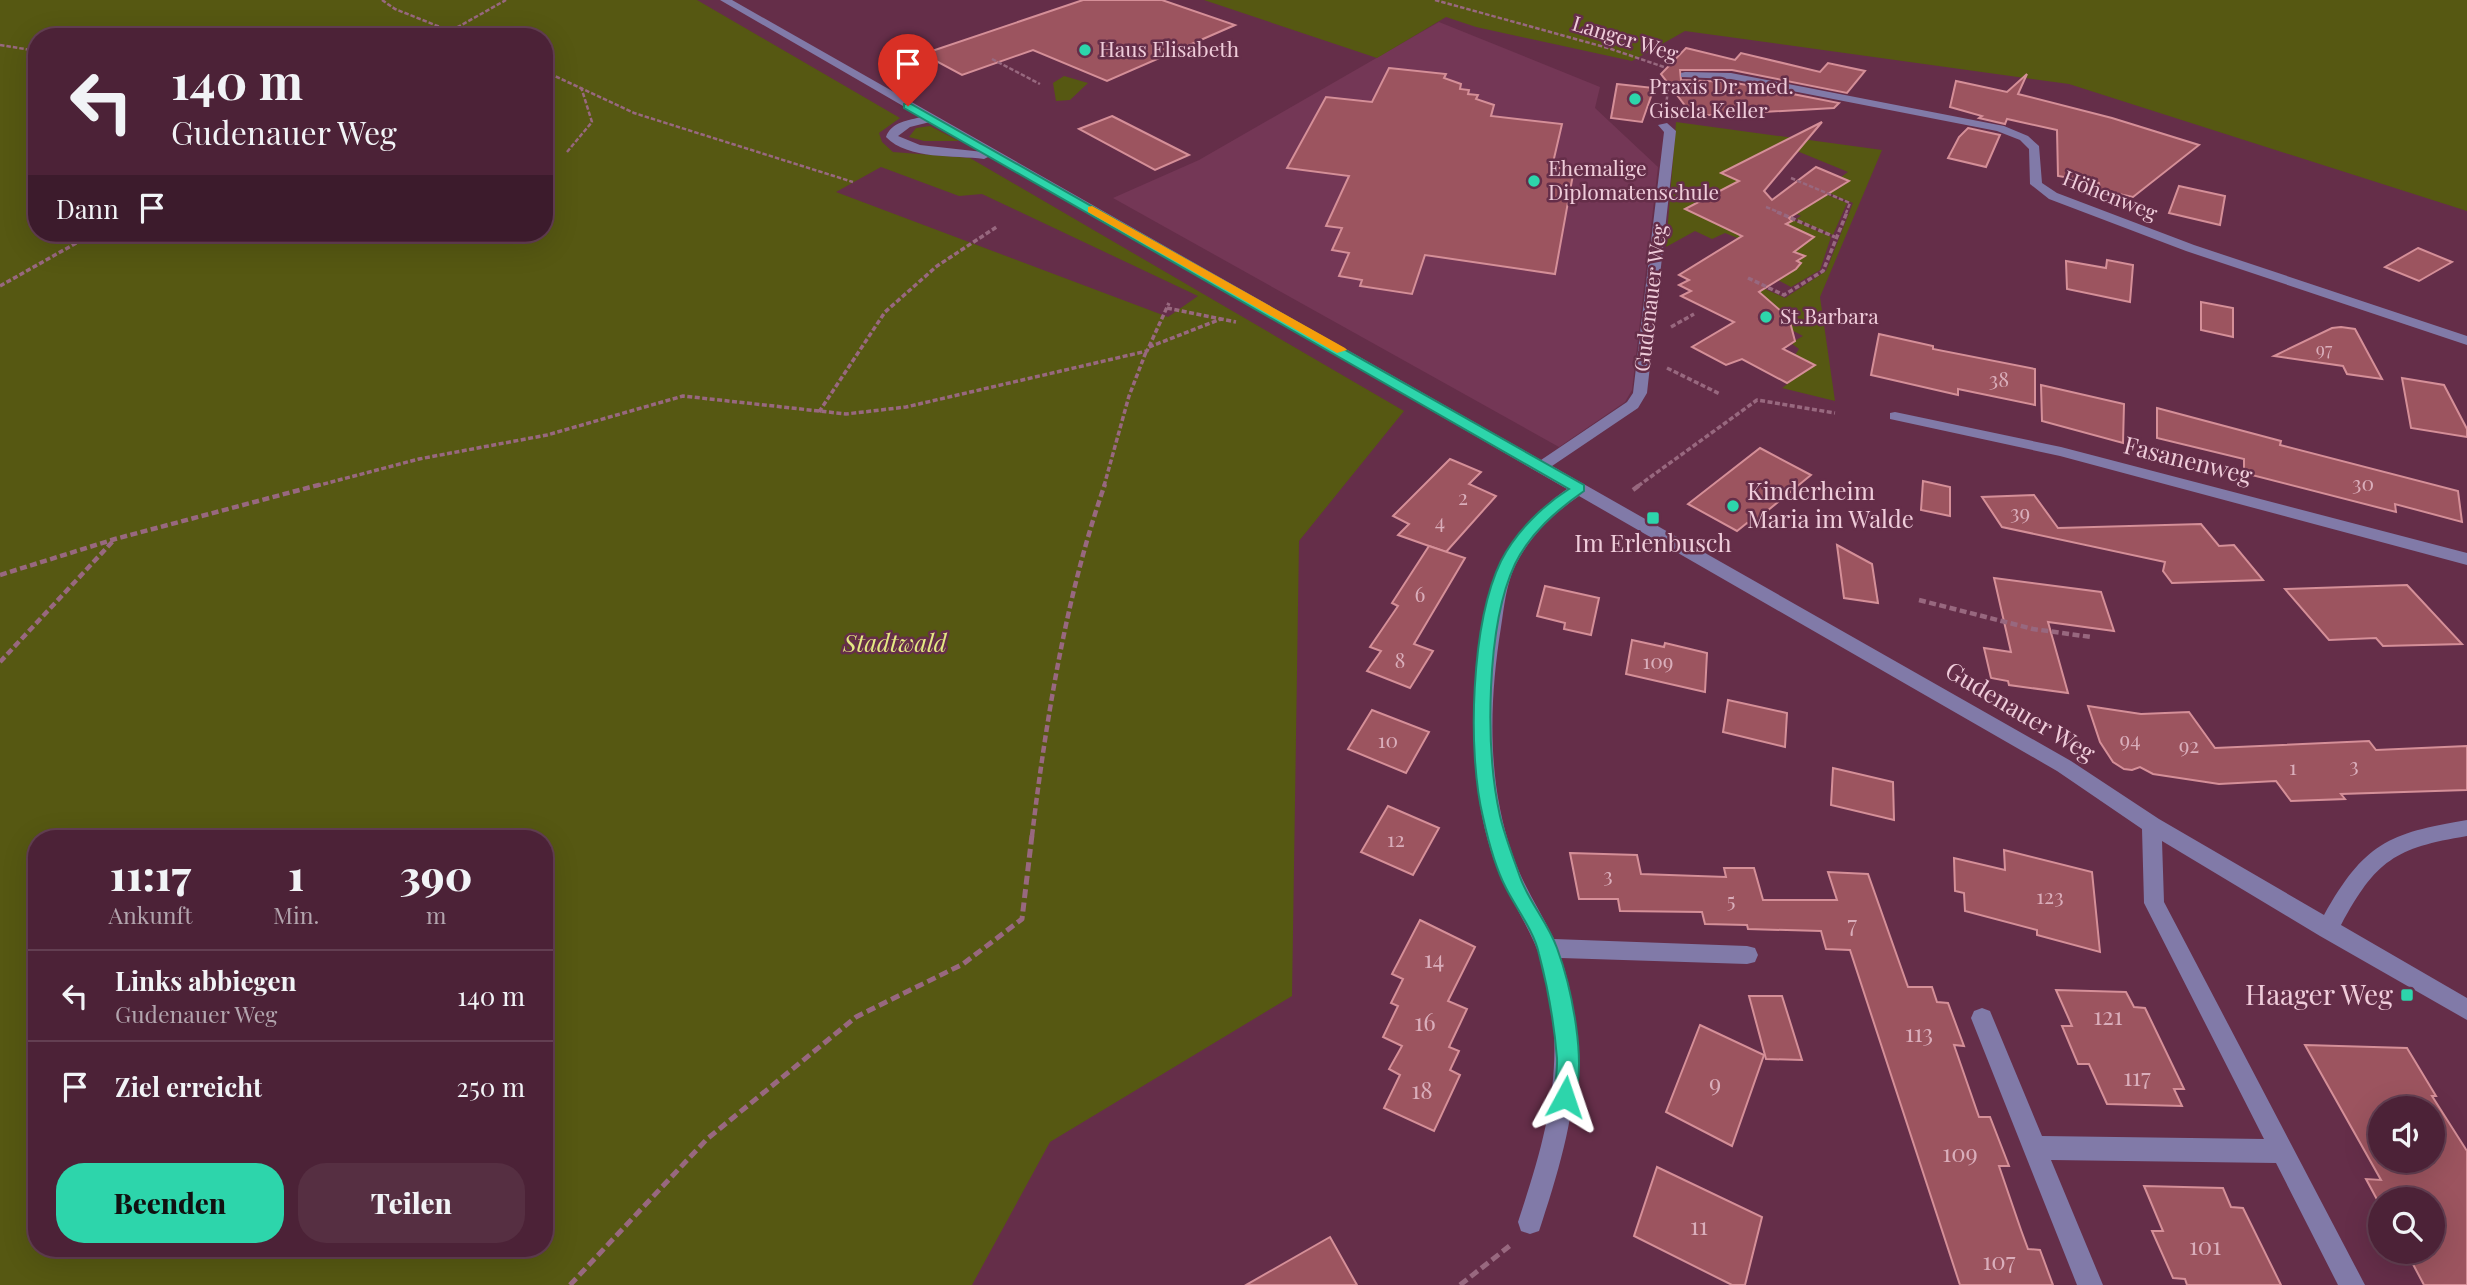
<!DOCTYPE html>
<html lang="de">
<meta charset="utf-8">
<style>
body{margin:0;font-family:"Playfair Display",serif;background:#562f42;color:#f1f3f6;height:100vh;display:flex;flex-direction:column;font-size:26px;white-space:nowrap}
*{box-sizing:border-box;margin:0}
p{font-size:23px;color:#b2a4ad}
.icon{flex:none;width:38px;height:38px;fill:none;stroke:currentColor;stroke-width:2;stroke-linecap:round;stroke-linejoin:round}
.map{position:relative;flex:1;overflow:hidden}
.details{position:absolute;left:28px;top:830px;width:525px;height:427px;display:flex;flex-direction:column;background:#4c2237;border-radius:28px;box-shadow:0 7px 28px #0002,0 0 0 2px #633f52}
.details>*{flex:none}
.hud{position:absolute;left:28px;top:28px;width:525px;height:214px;border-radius:28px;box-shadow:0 7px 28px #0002,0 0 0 2px #633f52;background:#4c2237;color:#f1f3f6;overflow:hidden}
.fabs{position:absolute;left:2368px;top:1096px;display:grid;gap:14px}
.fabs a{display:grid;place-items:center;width:77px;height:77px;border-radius:50%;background:#4c2237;box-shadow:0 7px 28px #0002,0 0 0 2px #633f52;font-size:35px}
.pin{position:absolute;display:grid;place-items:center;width:60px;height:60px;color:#fff;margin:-72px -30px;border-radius:50% 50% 50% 0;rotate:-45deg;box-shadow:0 0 7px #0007}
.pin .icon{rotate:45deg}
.me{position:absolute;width:77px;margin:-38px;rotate:5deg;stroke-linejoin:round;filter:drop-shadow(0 0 5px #0008)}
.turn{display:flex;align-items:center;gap:24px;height:147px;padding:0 28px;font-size:32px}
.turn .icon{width:91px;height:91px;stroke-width:2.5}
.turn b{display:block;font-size:49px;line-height:60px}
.then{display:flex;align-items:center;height:66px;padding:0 28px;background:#0003;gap:14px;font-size:26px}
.eta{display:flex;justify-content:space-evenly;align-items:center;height:119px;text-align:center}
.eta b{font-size:42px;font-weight:800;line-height:49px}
.primary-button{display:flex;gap:14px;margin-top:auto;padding:14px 28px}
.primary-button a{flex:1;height:80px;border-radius:28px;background:#2dd5ab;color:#111;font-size:28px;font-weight:800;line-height:80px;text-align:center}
.primary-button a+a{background:#562f42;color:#f1f3f6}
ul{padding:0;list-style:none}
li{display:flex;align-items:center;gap:21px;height:91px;padding:0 28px;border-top:2px solid #633f52}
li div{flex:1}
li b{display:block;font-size:26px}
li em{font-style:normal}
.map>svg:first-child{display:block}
.built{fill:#743756}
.green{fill:#565812;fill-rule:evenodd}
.building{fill:#9c545f;stroke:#d58f98;stroke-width:2;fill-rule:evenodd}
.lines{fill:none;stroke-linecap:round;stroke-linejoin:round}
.path-far3{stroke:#98687f;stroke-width:2.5;stroke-dasharray:4.5 2;stroke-linecap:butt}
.path-far2{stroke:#98687f;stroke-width:3.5;stroke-dasharray:5 2.5;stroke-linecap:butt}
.path-far1{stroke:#98687f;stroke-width:4.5;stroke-dasharray:7 3.5;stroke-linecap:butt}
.path{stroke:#98687f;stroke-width:5;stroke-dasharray:9 4.5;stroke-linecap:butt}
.minor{fill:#817aa8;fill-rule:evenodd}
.route{fill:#2dd5ab;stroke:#1d8a6f;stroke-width:2}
.slow{fill:#f59e0b}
.poi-dot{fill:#2dd5ab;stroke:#652e49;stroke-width:2.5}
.labels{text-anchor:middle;stroke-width:5;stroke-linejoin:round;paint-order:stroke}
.far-number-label{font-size:18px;fill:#daaebb}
.far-street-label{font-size:21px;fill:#efccda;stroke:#652e49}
.far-poi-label{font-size:21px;fill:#efccda;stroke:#652e49;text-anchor:start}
.number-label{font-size:21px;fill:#daaebb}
.street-label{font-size:24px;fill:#efccda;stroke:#652e49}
.poi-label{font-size:24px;fill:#efccda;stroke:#652e49;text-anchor:start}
.park-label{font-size:24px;font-style:italic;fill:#e4e983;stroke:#652e49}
.near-number-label{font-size:24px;fill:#daaebb}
.near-poi-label{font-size:28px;fill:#efccda;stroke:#652e49;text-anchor:end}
</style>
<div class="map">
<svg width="2467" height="1285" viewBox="0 0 2467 1285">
<rect width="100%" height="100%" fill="#652e49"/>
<polygon class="built" points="1439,22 1600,87 1595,108 1658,167 1632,390 1625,402 1559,447 1113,198 1199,160"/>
<g class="green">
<path d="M0 0H697L900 118 879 133 882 142 893 152 970 158 1404 411 1299 541 1292 996 1050 1142 972 1285H0ZM37 37H544V233H37ZM881 167 959 196 982 194 1198 296 1168 317 836 192ZM37 838H544V1248H37Z"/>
<polygon points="1204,0 2467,0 2467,211 2069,84 1685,31 1632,61 1476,27 1446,17 1377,58"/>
<polygon points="1064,76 1088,83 1070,100 1056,101 1053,83"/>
<polygon points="1676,122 1882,150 1820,297 1835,401 1782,388 1804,372 1804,359 1795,355 1799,349 1791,343 1803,336 1786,327 1790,321 1783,311 1752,294 1763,288 1785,298 1826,271 1853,203 1812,186 1818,182 1837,190 1848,181 1841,177 1848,172 1797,151 1788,152 1773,146 1721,173 1740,181 1686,209 1706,219 1711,217 1749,234 1740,239 1725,233 1712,239 1695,231 1666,247"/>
<polygon points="930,126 959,141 924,141 909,137 916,128"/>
<polygon points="1808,187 1847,203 1833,235 1796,219 1801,216 1773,204"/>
<polygon points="1791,219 1831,237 1820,270 1791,287 1778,280 1804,256 1794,252 1784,223"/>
</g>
<g class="building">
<polygon points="1083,0 1162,0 1235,25 1107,81 1033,50 962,75 923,54"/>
<polygon points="1686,48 1735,60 1741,53 1820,72 1828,63 1865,71 1847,93 1732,70 1680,70 1681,80 1731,82 1839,103 1834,108 1693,116 1661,74"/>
<polygon points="1389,68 1446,74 1444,78 1461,84 1460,89 1469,90 1468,94 1478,95 1476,99 1494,105 1491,116 1562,124 1552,167 1574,169 1555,274 1425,255 1412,294 1360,286 1362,280 1339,276 1349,253 1332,250 1342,228 1326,226 1349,176 1287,168 1326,97 1372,102"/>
<polygon points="2027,74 2018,94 2112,118 2199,145 2133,197 2100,190 2099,183 2058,176 2057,130 2007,119 2005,124 1979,118 1982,116 1950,107 1956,81 2007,92"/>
<polygon points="1617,84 1654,88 1642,122 1611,118"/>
<polygon points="1112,116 1189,155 1155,170 1079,129"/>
<polygon points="1822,122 1764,191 1772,200 1816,167 1849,181 1789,218 1792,221 1786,224 1814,237 1794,252 1805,256 1797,261 1801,263 1796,269 1759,292 1789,318 1795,341 1783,349 1815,365 1787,383 1742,359 1726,365 1692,347 1734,322 1681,296 1691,291 1679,285 1689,280 1679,275 1742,236 1685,209 1739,181 1721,173"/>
<polygon points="1968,128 2000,135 1986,167 1948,158 1959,137"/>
<polygon points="2179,186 2225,196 2220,225 2169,213"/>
<polygon points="2418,248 2452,262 2419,281 2385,267"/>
<polygon points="2107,260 2133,265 2130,302 2067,289 2066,261 2106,268"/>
<polygon points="2201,302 2233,308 2233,337 2201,330"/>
<polygon points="2341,327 2355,329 2382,379 2347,374 2343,366 2274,356 2332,328"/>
<polygon points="1879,334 1933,346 1933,349 2035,369 2035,405 1958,389 1958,395 1871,375"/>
<polygon points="2402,378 2444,385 2467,429 2467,437 2411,428"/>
<polygon points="2041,385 2124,404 2123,443 2042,421"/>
<polygon points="2157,408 2281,441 2280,445 2458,491 2462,522 2395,504 2396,512 2244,473 2244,459 2157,438"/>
<polygon points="1760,448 1811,475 1750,525 1747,523 1737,531 1688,504"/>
<polygon points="1450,459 1481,472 1469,484 1496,496 1446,552 1398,535 1409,524 1393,516"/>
<polygon points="1923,481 1950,487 1950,516 1921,510"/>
<polygon points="2034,495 2058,528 2201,524 2219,546 2234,545 2263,580 2172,583 2163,571 2165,562 2002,527 1982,497"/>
<polygon points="1837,545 1872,564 1878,603 1844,598"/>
<polygon points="1429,546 1465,558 1414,644 1433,651 1410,688 1367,671 1381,651 1370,647 1398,606 1392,603"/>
<polygon points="1994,578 2101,592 2114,631 2048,622 2068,693 2009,685 2008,681 1991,678 1984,648 2011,652"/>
<polygon points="2407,585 2462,644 2383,646 2376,638 2329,640 2285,589"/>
<polygon points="1545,586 1599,598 1591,635 1564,629 1565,623 1537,616"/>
<polygon points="1632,640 1664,647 1665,643 1707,653 1705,692 1626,674"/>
<polygon points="1728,700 1787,713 1785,747 1723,732"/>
<polygon points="2088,706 2141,714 2189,712 2215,748 2369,741 2376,750 2467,746 2467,790 2341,794 2345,799 2291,801 2276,781 2219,784 2153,774 2140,767 2132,770 2124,769 2113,762 2100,742"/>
<polygon points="1372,710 1429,732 1406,773 1348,749"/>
<polygon points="1833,768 1893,782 1894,820 1831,805"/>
<polygon points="1388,806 1439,828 1413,875 1361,852"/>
<polygon points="2004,850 2092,872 2100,952 2037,935 2037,930 1965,911 1964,893 1955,891 1954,858 2005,870"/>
<polygon points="1570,853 1637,855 1641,874 1726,877 1724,868 1754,868 1763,900 1837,900 1828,872 1868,874 1908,987 1932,987 1937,1002 1948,1003 1964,1046 1954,1045 1979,1117 1990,1117 2009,1166 1999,1166 2021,1230 2028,1249 2040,1250 2053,1285 1960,1285 1850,950 1826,949 1821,931 1748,929 1747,925 1705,924 1702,912 1620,911 1618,899 1579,899"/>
<polygon points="1420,920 1475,947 1448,1001 1467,1009 1449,1047 1459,1051 1450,1070 1460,1075 1434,1131 1384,1108 1400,1075 1389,1069 1402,1046 1383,1037 1398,1006 1391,1003 1403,979 1392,974"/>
<polygon points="2056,990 2126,992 2134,1007 2145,1008 2184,1089 2174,1089 2182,1106 2107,1104 2089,1064 2078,1064 2062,1026 2072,1026"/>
<polygon points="1749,996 1782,996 1802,1060 1766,1059"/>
<polygon points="1700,1025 1764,1055 1732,1146 1666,1112"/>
<path d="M2305 1045 2407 1048 2436 1096H2432L2467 1151V1285H2424L2406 1251H2432V1199H2380V1205L2366 1179 2381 1180ZM2380 1108H2432V1160H2380Z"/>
<polygon points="1657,1167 1762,1217 1745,1285 1732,1285 1634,1236"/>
<polygon points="2144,1186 2223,1188 2231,1207 2243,1208 2281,1285 2187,1285 2185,1279 2173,1278 2152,1231 2163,1231"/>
<polygon points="1330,1237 1357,1285 1246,1285"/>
</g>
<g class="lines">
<g class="path-far3">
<polyline points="382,0 395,9 465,37"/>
<polyline points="1435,0 1608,48 1664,67"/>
<polyline points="440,37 506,0"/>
<polyline points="0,45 37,51"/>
<polyline points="992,59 1040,84"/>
<polyline points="544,71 634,113 853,182"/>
<polyline points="1666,107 1668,88"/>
<polyline points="567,152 592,122 581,87"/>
<polyline points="1791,178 1850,203 1846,213"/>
<polyline points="1766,207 1781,213"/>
</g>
<g class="path-far2">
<polyline points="1777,212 1835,237"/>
<polyline points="1748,278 1784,295 1823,271 1847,212"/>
<polyline points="0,286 94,233"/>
<polyline points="1167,308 1221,319"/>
<polyline points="1671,327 1694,314"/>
<polyline points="1149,347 1221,319 1236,322"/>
<polyline points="1667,368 1720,394"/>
<polyline points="819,412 885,312 937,266 998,226"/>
<polyline points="316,486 419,459 547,435 683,396 846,414 906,407 1147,351 1169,303"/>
<polyline points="1104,486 1129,396 1146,352"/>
<polyline points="1638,486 1757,400 1835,413"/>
</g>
<g class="path-far1">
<polyline points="1633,490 1641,484"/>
<polyline points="0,575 115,539 322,484"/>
<polyline points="1919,600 2033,629 2091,637"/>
<polyline points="0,662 114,540"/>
<path d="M1032 836C1046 720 1066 595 1105 484"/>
</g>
<g class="path">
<polyline points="570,1285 707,1139 856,1017 963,964 1022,919 1032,835"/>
<polyline points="1460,1285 1512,1244"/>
</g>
<g class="minor">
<path d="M720 0H732L1541 460 1627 402 1633 393 1664 132 1658 125 1667 123 1676 131 1647 393 1638 408 1552 466 2071 761 2159 819 2324 915C2364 844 2388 833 2467 820V836C2395 848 2376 860 2341 925L2467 998V1020L2320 936 2162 841 2164 902 2365 1285H2338L2276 1163 2051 1160 2103 1285H2077L1971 1018 1974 1011 1982 1008 1990 1011 2042 1136 2264 1139 2144 903 2142 829 2057 771 1579 496C1553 514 1529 537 1515 566 1506 585 1504 607 1501 627 1489 702 1487 781 1512 853 1522 884 1540 910 1554 939L1747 946 1755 948 1758 955 1755 962 1747 964 1561 958C1592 1049 1571 1134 1542 1222L1539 1231 1530 1234 1521 1231 1518 1222C1540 1155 1560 1091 1553 1020 1550 993 1545 966 1534 942 1520 911 1501 884 1491 851 1469 780 1471 703 1483 630 1486 609 1489 587 1498 568 1513 535 1538 509 1567 489L990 156 984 159C955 155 908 160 886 137 891 122 909 120 922 117ZM930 122 983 152 920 145 898 136 910 127Z"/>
<polygon points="1685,72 1731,73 2004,126 2028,136 2039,146 2042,183 2057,193 2194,245 2467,336 2467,345 2186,251 2049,199 2030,184 2029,149 2020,140 1997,131 1731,79 1681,77 1681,73"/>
<polygon points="1895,412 2061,447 2467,553 2467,565 2060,456 1890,419 1890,413"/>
</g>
</g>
<path class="route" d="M904 104H911L1584 485V491C1557 510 1530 533 1515 564 1486 626 1485 749 1500 816 1505 837 1513 857 1520 877 1529 902 1548 923 1557 948 1571 986 1589 1067 1572 1105L1565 1108 1558 1105C1552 1091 1558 1073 1557 1058 1554 1022 1548 988 1539 954 1534 931 1516 908 1506 888 1495 867 1488 840 1483 817 1467 751 1471 623 1501 561 1516 532 1542 506 1569 489L904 108Z"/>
<polygon class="slow" points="1092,206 1345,348 1347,350 1337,353 1088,212 1088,207"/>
<g class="poi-dot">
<circle cx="1085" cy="50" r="7"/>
<circle cx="1635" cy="99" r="7"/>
<circle cx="1534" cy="181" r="7"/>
<circle cx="1766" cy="317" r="7"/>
<circle cx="1733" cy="506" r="7"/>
<rect x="1646" y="511" width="14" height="14" rx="3.5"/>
<rect x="2400" y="988" width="14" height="14" rx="3.5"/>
</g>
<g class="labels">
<g class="far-number-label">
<text x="2324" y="356">97</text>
</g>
<g class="far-street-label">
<text transform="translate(1625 39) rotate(17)" y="7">Langer Weg</text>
<text transform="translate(2110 196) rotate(22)" y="7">Höhenweg</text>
<text transform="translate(1651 298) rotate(-83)" y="7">Gudenauer Weg</text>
</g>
<g class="far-poi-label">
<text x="1099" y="57">Haus Elisabeth</text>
<text x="1649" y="94">Praxis Dr. med.<tspan x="1649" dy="24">Gisela Keller</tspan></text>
<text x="1548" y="176">Ehemalige<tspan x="1548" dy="24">Diplomatenschule</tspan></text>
<text x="1780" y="324">St.Barbara</text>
</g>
<g class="number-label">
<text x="1999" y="387">38</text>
<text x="2363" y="491">30</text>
<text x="1463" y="505">2</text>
<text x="2020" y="520">39</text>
<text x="1440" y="529">4</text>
<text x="1420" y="602">6</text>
<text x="1400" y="668">8</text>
<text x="1658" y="669">109</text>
<text x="2130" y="747">94</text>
<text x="1388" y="748">10</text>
<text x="2189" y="753">92</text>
<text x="2354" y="773">3</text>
<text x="2293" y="775">1</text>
<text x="1396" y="847">12</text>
<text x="1608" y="883">3</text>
<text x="2050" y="904">123</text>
<text x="1731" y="908">5</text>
</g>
<g class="street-label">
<text transform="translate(2188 461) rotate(14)" y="8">Fasanenweg</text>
<text transform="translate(2020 712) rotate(31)" y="8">Gudenauer Weg</text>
</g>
<g class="poi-label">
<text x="1747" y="500">Kinderheim<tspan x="1747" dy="28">Maria im Walde</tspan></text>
<text x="1653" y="552" text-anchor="middle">Im Erlenbusch</text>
</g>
<g class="park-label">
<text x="895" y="652">Stadtwald</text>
</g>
<g class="near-number-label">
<text x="1852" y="933">7</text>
<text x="1434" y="968">14</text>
<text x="2108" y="1025">121</text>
<text x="1425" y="1031">16</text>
<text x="1919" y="1042">113</text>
<text x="2137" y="1086">117</text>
<text x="1715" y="1092">9</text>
<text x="1422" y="1099">18</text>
<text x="1960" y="1162">109</text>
<text x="1699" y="1235">11</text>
<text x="2205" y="1255">101</text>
<text x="1999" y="1270">107</text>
</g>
<g class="near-poi-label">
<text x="2393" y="1005">Haager Weg</text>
</g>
</g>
</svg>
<div class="fabs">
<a><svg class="icon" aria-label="sound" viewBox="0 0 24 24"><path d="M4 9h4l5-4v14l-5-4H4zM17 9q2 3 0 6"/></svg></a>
<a><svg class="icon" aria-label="search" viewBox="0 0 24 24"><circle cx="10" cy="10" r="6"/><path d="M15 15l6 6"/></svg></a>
</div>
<div class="pin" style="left:908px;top:106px;background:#d93025"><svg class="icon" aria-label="arrive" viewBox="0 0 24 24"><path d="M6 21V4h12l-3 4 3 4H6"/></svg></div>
<svg class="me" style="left:1565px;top:1097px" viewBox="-20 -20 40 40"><path d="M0-17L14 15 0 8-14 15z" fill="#2dd5ab" stroke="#fff" stroke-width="4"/></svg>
<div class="hud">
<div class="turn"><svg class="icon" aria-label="left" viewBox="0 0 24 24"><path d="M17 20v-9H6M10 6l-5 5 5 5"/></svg><div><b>140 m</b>Gudenauer Weg</div></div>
<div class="then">Dann<svg class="icon" aria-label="arrive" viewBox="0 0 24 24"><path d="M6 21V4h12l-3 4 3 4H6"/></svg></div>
</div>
<section class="details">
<div class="eta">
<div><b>11:17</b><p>Ankunft</p></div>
<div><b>1</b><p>Min.</p></div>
<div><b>390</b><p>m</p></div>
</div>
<ul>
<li><svg class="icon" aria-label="left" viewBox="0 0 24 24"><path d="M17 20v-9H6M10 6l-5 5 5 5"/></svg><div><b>Links abbiegen</b><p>Gudenauer Weg</p></div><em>140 m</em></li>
<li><svg class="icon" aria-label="arrive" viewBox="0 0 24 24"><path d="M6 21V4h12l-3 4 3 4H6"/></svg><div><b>Ziel erreicht</b></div><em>250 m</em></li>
</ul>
<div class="primary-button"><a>Beenden</a><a>Teilen</a></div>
</section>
</div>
